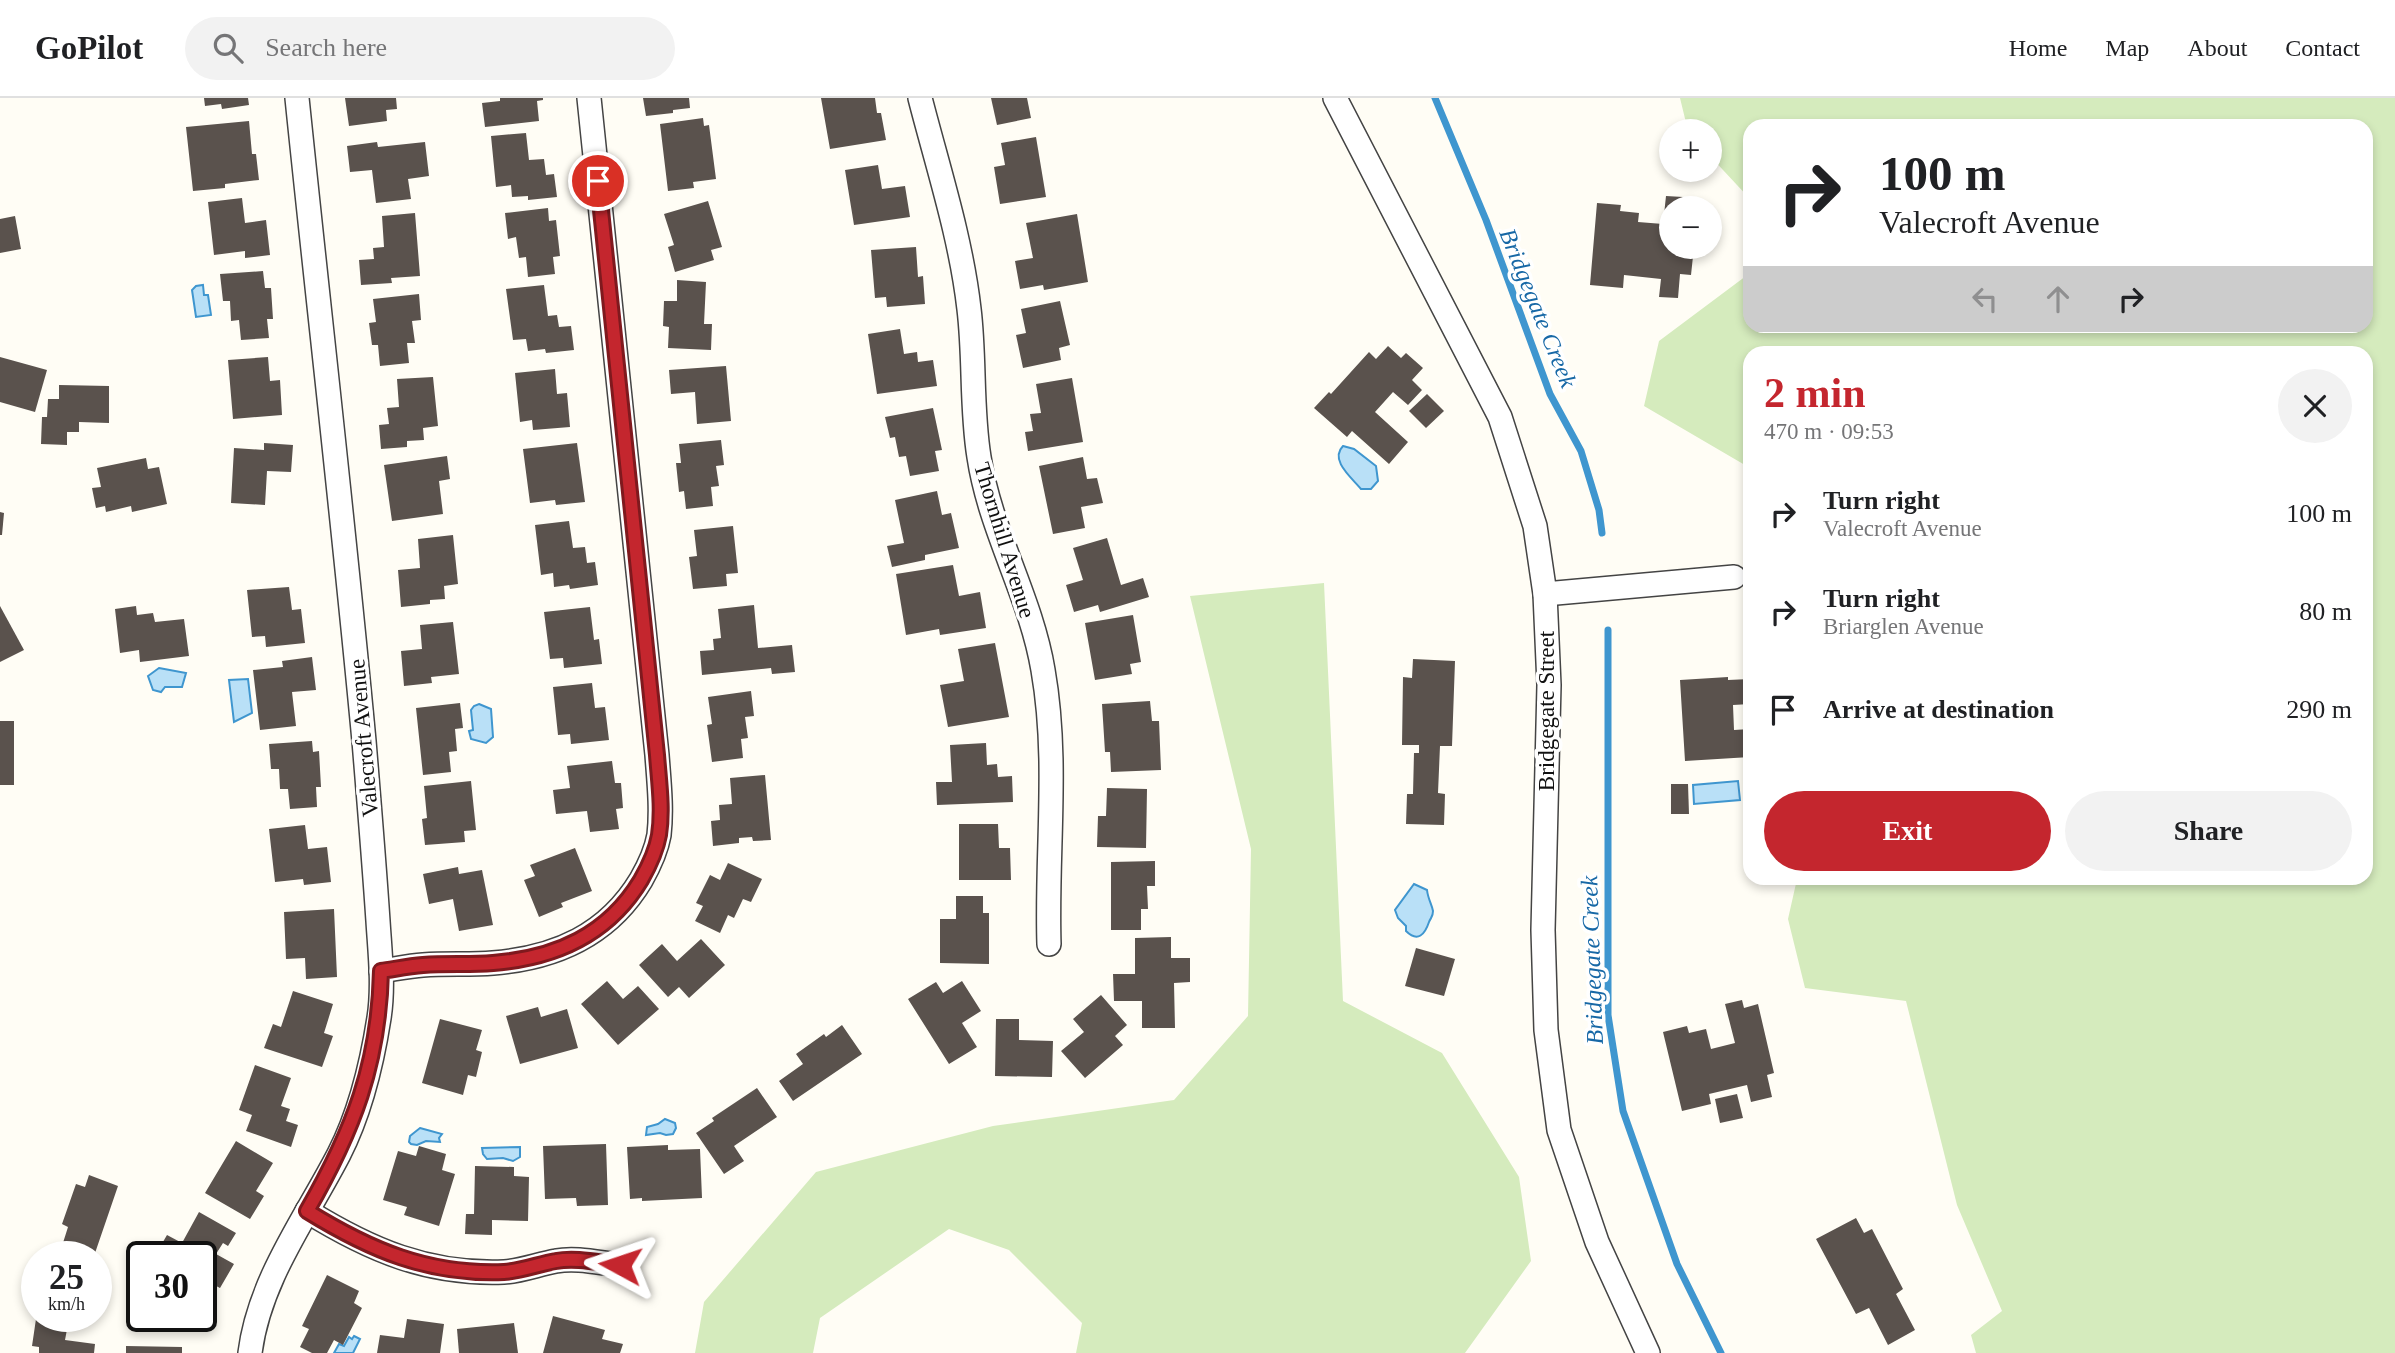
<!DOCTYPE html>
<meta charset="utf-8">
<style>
body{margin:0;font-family:"Times New Roman",serif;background:#f2f2f2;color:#202124;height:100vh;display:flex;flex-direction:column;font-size:26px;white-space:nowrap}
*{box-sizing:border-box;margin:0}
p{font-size:23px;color:#757577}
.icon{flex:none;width:38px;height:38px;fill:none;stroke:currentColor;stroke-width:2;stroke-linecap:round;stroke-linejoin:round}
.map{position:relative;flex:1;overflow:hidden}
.side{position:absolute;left:1743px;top:248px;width:630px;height:539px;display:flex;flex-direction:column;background:#fff;border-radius:21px;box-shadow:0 4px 10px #0003}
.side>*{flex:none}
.top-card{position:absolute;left:1743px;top:21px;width:630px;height:214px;border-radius:21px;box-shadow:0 4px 10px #0003;background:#fff;color:#202124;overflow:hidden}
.controls{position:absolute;left:1659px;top:21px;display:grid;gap:14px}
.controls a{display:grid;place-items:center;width:63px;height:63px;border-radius:50%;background:#fff;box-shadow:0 4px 10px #0003;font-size:35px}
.speed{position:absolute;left:21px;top:1143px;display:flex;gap:14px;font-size:35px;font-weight:700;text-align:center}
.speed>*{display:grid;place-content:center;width:91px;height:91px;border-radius:50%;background:#fff;box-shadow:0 4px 10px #0003;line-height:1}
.speed small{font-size:18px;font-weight:400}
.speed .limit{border:4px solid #111;border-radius:10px;background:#fff;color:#111}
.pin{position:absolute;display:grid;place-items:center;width:60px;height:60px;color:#fff;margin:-30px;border:4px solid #fff;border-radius:50%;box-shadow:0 2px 7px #0007}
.me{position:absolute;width:77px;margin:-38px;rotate:275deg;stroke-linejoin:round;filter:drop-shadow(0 0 5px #0008)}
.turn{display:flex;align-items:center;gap:24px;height:147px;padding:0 21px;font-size:32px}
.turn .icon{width:91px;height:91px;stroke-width:2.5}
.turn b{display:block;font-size:49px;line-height:60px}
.lanes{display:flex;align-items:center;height:66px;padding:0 21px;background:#0003;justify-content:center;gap:35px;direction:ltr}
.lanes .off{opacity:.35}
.round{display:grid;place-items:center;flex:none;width:74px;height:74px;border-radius:37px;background:#f2f2f2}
.head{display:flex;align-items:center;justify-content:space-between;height:119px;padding:0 21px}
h1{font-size:42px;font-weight:800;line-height:52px;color:#c4262e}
.primary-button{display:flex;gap:14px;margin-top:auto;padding:14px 21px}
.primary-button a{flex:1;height:80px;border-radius:42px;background:#c4262e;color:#fff;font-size:28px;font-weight:800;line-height:80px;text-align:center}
.primary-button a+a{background:#f2f2f2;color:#202124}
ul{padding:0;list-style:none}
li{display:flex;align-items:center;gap:21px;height:98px;padding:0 21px}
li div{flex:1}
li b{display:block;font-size:26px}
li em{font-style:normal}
header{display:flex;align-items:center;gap:42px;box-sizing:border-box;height:98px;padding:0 35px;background:#fff;border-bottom:2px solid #e0e0e0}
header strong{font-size:33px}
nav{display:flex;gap:38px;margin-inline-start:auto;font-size:24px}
.search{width:490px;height:63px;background:#f2f2f2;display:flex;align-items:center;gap:18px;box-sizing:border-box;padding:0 24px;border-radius:38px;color:#757577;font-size:26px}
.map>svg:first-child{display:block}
.green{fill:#d5ebbd}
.water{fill:#b9e0f7;stroke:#3f96cf;stroke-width:2}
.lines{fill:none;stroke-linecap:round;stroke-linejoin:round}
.stream{stroke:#3f96cf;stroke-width:7}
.building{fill:#5a524d}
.minor-casing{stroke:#444;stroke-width:26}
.minor{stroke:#fff;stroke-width:23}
.route-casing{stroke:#7f191e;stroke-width:18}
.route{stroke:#c4262e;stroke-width:12}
.labels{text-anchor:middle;stroke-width:7;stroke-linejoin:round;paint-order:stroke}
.street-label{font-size:23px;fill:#111;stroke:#fff}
.water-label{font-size:24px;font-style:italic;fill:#1768a6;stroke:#fff}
</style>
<header>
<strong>GoPilot</strong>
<div class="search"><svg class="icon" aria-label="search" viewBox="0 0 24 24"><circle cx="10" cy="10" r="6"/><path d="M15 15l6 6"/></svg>Search here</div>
<nav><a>Home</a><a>Map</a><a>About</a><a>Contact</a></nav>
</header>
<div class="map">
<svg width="2395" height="1255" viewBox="0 0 2395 1255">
<rect width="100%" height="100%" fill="#fffdf5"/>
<g class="green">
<polygon points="1680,0 2395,0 2395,1255 1976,1255 1971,1237 2002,1213 1957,1107 1906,903 1805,890 1788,821 1797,781 2366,780 2366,256 1750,256 1750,370 1644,308 1659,243 1750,175 1750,228 2366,228 2366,28 1750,28 1750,101 1710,58 1710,33 1688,33"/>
<polygon points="1324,485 1343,903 1442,955 1519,1079 1531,1163 1465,1255 1076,1255 1082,1225 1009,1152 949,1131 820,1220 813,1255 695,1255 704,1204 816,1074 993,1028 1174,1002 1248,918 1251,751 1190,498"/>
</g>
<g class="water">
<polygon points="203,187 204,197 208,197 211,217 196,219 192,192 196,188"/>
<path d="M1343 348 1354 351 1376 368 1378 383 1371 391H1361C1352 380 1329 362 1343 348Z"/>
<polygon points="159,570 186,575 182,589 165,589 161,594 153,592 148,578"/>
<polygon points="248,581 252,615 234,624 229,582"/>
<polygon points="479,606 491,611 493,639 486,645 471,641 469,633 473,632 471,612 474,608"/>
<polygon points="1738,683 1740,702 1694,706 1693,687"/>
<path d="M1414 786 1427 792C1428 801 1432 807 1433 813 1433 819 1431 819 1429 824 1425 836 1418 845 1406 833V828L1398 820 1395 812Z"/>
<polygon points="665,1021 675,1025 676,1030 673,1036 666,1037 660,1035 646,1037 647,1029 658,1026"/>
<polygon points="420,1030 442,1036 439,1040 440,1044 426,1043 417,1047 411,1046 409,1044 410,1038"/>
<polygon points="520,1049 520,1059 513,1063 503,1060 487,1061 483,1056 482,1050"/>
<polygon points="354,1238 360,1241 353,1255 334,1255 339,1246 344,1248 349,1239 352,1241"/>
</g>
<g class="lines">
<g class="stream">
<polyline points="1435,0 1486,122 1550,296 1581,353 1599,412 1602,435"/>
<polyline points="1608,532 1608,917 1623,1013 1677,1166 1721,1255"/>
</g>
</g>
<g class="building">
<polygon points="204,0 248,0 249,7 222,11 221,6 205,8"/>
<polygon points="345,0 396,0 397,11 386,12 387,23 349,28"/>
<polygon points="500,0 543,0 543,2 537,3 539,23 485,29 482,5 500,3"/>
<polygon points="643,0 689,0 690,10 673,12 673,15 646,18"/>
<polygon points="821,0 875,0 877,15 881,15 886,42 830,51"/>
<polygon points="991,0 1027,0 1031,20 997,27"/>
<polygon points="703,20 704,28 709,27 716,81 693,84 694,90 668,93 660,26"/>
<polygon points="249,23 252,56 256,56 259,82 225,86 225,90 193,93 186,29"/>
<polygon points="526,35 529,62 544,61 546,77 554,76 557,99 528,102 528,98 512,99 511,87 496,89 491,38"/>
<polygon points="1036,39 1046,99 1000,106 994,69 1005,67 1001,45"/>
<polygon points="377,44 378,49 425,44 429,78 408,81 411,101 376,105 372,72 350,74 347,48"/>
<polygon points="878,67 882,91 905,88 910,119 854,127 845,72"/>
<polygon points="1666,98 1683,99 1682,106 1698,107 1697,110 1671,110 1671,149 1694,149 1691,177 1680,176 1678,200 1659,199 1661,181 1624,177 1623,190 1590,187 1597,105 1621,107 1620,113 1639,115 1638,124 1663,126"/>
<polygon points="242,100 245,125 266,122 270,157 245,160 245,153 214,157 208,104"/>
<polygon points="708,103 722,149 711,152 714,162 675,174 668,149 674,147 664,116"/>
<polygon points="548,110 549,123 556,122 560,158 553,159 555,176 528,179 526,159 519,160 516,139 508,141 505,115"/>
<polygon points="415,115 420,178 391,180 392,185 361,187 359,162 374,161 373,150 384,149 382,118"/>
<polygon points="1077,116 1088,184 1044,192 1043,187 1020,191 1015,163 1033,160 1026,125"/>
<polygon points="15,118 21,151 0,155 0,121"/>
<polygon points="916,149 918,179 923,178 925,206 887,209 886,199 875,200 871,152"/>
<polygon points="263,173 265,190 271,190 273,221 267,221 269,240 241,242 239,222 231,223 230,203 223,203 220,176"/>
<polygon points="677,182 706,184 704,226 712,226 711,252 668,250 669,229 663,228 664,203 677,203"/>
<polygon points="544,187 548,218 557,217 559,229 571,228 574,252 546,255 545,251 528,253 526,241 513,242 506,191"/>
<polygon points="419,196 421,222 412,223 415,245 407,245 409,265 380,268 378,247 372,247 369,225 376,224 373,201"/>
<polygon points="1060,203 1070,247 1059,250 1061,262 1023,270 1016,237 1026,235 1021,211"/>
<polygon points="900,231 904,256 917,254 918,264 933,262 937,288 877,296 868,236"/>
<polygon points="1388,248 1401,260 1406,255 1423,270 1412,282 1422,292 1408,307 1393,294 1375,314 1408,344 1389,366 1352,333 1347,339 1314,310 1329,294 1331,296 1369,254 1376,261"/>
<polygon points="0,259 47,272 35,314 0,304"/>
<polygon points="268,259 270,283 280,282 282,317 233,321 228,262"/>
<polygon points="726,268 731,323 697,326 695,294 671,296 669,272"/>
<polygon points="555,271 557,296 567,295 570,329 533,332 532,322 520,324 515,275"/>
<polygon points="433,279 438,328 423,330 424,342 407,343 407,349 381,351 379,327 389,326 387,310 399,309 397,281"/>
<polygon points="1072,280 1083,344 1028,353 1025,334 1033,333 1030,316 1041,315 1036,286"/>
<polygon points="59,287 109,288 109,325 79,324 79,334 67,334 67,347 41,346 42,319 47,319 48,301 59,301"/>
<polygon points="1427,296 1444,313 1426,330 1409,313"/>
<polygon points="933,310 942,352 935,353 939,373 910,378 906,358 899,359 895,339 890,340 885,319"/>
<polygon points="721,342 724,367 716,368 719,388 711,389 713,408 686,411 684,393 679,394 676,365 681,365 679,346"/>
<polygon points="264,345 293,347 291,374 267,373 265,407 231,405 234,350 264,352"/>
<polygon points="577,345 585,404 556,407 555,402 530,405 523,351"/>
<polygon points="447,358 450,381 439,383 443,416 392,423 384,367"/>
<polygon points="1083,359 1087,381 1097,380 1103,405 1081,409 1085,430 1053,436 1039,368"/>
<polygon points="146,360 148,371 159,369 167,406 132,414 131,408 106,414 105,408 96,410 92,390 101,389 97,370"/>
<polygon points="937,393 942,417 951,415 959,450 925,457 925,462 892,469 887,448 904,445 895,402"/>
<polygon points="0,414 4,415 2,437 0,437"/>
<polygon points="569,423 573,450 585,449 587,465 595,464 598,487 570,491 569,487 554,489 553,475 541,477 535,427"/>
<polygon points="733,428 738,475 726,476 727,488 693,491 689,459 697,458 694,432"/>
<polygon points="453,437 458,486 444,488 445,501 430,502 430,506 401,509 398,472 420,470 418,441"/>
<polygon points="1107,440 1121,487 1143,480 1149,499 1100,514 1098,507 1074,514 1066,487 1083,482 1073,450"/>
<polygon points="953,467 959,498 980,494 986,530 940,537 939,531 906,537 896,476"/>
<polygon points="289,489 292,512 301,511 305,545 266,549 265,538 252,539 247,492"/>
<polygon points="754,507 758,550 792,547 795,574 772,576 771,570 702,577 700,553 714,552 713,541 721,540 718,511"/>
<polygon points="0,508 24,552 0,564"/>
<polygon points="136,508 137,517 153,515 155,524 184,521 189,558 140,564 139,552 120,555 115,511"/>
<polygon points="590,509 594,542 599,541 602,566 564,570 563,560 550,561 544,514"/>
<polygon points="1133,517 1141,564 1130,566 1132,576 1095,582 1085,525"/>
<polygon points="453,524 459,576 431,579 432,585 404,588 401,553 422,551 420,527"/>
<polygon points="995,545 1009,619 948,629 940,587 964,583 958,551"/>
<polygon points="312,559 316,592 292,594 296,628 260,632 253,572 283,569 282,563"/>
<polygon points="1413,561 1455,563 1452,648 1440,648 1438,695 1445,696 1444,727 1406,726 1407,696 1413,696 1414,655 1419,655 1419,647 1402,647 1403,579 1412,580"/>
<polygon points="1728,579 1728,582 1750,581 1750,606 1733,607 1734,632 1750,631 1750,659 1685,663 1680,582"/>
<polygon points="592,585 595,610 605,609 609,642 571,646 570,636 558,637 553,589"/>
<polygon points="751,593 754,618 745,619 748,640 741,641 743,660 712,664 707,627 712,626 708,599"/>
<polygon points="1150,603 1152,623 1159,623 1161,672 1111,674 1110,654 1105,654 1102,606"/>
<polygon points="460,605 463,630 455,631 457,653 449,654 451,674 423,677 416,610"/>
<rect x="0" y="623" width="14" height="64"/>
<polygon points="312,643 313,654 319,653 321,689 316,689 317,709 290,711 288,691 280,691 279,671 271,671 269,646"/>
<polygon points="986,645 987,667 997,666 998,679 1012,678 1013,704 937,707 936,684 952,684 950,647"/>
<polygon points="612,663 615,685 621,685 623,710 616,711 619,731 590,734 587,713 556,716 553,692 570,690 567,668"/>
<polygon points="765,677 771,742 753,743 752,739 739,740 739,745 713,748 711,723 720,722 719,707 732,706 730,680"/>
<polygon points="471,683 476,732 464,733 465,744 425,747 422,721 427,720 424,688"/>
<polygon points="1671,686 1688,686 1689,716 1671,716"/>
<polygon points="1107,690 1147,691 1146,750 1097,749 1098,718 1106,718"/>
<polygon points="959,726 998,726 999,750 1010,750 1011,782 959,782"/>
<polygon points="305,727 308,751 327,749 331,784 304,787 303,781 275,784 269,731"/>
<polygon points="575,750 592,793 561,805 563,809 539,819 524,782 535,778 530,767"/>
<polygon points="1155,763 1155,788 1147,788 1148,811 1141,811 1141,832 1111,832 1111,764"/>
<polygon points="728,765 762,781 751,804 743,801 734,820 728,817 720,835 695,823 703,808 696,805 710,777 720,782"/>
<polygon points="458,769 459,776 482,772 493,827 459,833 453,801 429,806 423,776"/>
<polygon points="956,798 983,798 983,815 989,815 989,866 940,865 940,821 956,821"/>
<polygon points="334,811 337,879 306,881 305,860 286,861 284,814"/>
<polygon points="1171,839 1171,860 1190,860 1190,884 1174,885 1175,930 1142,930 1142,903 1114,903 1113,876 1135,876 1135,840"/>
<polygon points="701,841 725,867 689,900 679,889 668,899 639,867 662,846 677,863"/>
<polygon points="1416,850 1455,861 1444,898 1405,888"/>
<polygon points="607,883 623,901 638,888 659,911 618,947 581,906"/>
<polygon points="962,883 981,913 962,925 977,949 949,966 908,901 936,884 943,895"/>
<polygon points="293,893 333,906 324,935 333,938 322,969 264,950 273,926 281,929"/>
<polygon points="1101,897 1127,927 1115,938 1123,947 1085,980 1061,953 1084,934 1073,921"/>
<polygon points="1742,902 1744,910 1758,906 1774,975 1767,977 1772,999 1751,1004 1747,987 1709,996 1711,1006 1682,1013 1663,934 1687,928 1689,935 1706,931 1711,951 1735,945 1725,906"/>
<polygon points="538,909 541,919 567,911 578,950 520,966 506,918"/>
<polygon points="440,921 482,932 476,952 482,954 476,979 468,977 463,997 422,985"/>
<polygon points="996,921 1019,921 1019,942 1053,943 1052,979 995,978"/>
<polygon points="842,927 862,956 793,1003 779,983 803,966 796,956 824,936 826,939"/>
<polygon points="255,967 291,980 281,1008 290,1011 286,1023 298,1027 291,1049 246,1033 252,1017 239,1012"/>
<polygon points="757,990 777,1019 734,1048 744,1063 724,1076 696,1035 714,1023 712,1020"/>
<polygon points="1737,996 1743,1020 1720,1025 1715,1001"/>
<polygon points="236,1043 273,1065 256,1093 264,1098 250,1121 205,1095"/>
<polygon points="606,1046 608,1107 577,1108 576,1100 545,1101 543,1048"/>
<polygon points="668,1047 668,1052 700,1051 702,1100 642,1103 642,1100 630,1101 627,1049"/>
<polygon points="419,1048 446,1056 442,1072 455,1076 439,1128 404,1117 407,1109 383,1102 398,1053 416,1058"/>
<polygon points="475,1068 514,1069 514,1078 529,1079 528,1123 492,1122 492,1137 465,1136 466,1116 474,1116"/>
<polygon points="89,1077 118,1088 94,1158 62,1148 68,1129 62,1126 76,1086 85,1089"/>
<polygon points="199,1114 236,1135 228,1148 223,1145 216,1156 234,1166 220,1190 201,1180 201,1158 162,1158 156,1156 167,1137 182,1145"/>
<polygon points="1856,1120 1864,1135 1872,1131 1903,1191 1896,1196 1915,1232 1888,1247 1869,1210 1856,1216 1816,1141"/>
<polygon points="327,1177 359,1193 354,1205 362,1210 343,1247 334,1242 327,1255 312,1255 300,1249 309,1231 302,1228"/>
<polygon points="553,1218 605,1232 602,1241 623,1246 620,1255 543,1255"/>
<polygon points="36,1221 68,1226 65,1242 95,1246 94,1255 39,1255 39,1249 32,1248"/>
<polygon points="407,1221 444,1226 440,1255 377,1255 380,1237 404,1240"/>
<polygon points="514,1225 518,1255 459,1255 457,1231"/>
<polygon points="126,1248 182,1249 182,1255 126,1255"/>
</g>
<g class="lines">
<g class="minor-casing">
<g id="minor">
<path d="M920 0C938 70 961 140 969 211 975 260 971 310 979 359 990 433 1031 499 1043 572 1059 663 1046 755 1049 846"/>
<polyline points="1335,0 1500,319 1535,428 1545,496 1549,587 1543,832 1546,932 1559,1032 1597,1144 1648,1255"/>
<polyline points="1545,496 1734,479"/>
<path d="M381 873C395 871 409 868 423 867 447 865 470 867 493 865 556 860 608 837 641 782 649 768 656 754 659 737 662 711 659 684 657 657L589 0"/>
<path d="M307 1113C370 1152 428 1177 504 1174 521 1173 539 1166 556 1163 576 1159 600 1165 620 1167"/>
<path d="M250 1255C259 1182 306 1120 339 1056 360 1015 372 965 379 920 384 888 380 855 378 823 374 763 369 703 364 643 344 428 319 214 297 0"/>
</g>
</g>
<use href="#minor" class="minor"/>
</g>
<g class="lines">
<g class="route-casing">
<path id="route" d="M598 83 657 657C659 684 663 711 659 737 656 754 649 768 641 782 608 837 556 860 493 865 470 867 447 865 423 867 409 868 395 871 381 873 379 966 353 1033 307 1113 370 1152 428 1177 504 1174 521 1173 539 1166 556 1163 576 1159 600 1165 620 1167"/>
</g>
<use href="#route" class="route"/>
</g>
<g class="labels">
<g class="street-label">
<text transform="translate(1005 442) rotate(73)" y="8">Thornhill Avenue</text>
<text transform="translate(1546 613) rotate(-90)" y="8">Bridgegate Street</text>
<text transform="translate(363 640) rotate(-95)" y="8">Valecroft Avenue</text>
</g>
<g class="water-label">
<text transform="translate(1538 210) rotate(68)" y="8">Bridgegate Creek</text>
<text transform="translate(1592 862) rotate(-92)" y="8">Bridgegate Creek</text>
</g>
</g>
</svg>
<div class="controls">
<a>+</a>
<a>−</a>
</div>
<div class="speed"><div>25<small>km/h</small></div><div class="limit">30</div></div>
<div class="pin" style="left:598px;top:83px;background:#d93025"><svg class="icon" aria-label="arrive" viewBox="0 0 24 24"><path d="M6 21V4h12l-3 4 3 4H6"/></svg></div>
<svg class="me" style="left:620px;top:1167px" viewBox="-20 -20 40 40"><path d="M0-17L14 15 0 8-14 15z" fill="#c4262e" stroke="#fff" stroke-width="4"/></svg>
<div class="top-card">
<div class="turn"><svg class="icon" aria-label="right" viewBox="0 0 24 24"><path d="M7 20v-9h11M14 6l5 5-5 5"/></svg><div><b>100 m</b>Valecroft Avenue</div></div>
<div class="lanes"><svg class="icon off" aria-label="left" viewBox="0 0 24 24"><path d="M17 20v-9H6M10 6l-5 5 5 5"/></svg><svg class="icon off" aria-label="ahead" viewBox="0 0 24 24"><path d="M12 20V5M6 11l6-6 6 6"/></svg><svg class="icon" aria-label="right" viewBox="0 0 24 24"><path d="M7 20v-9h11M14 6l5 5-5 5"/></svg></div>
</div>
<section class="side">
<div class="head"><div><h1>2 min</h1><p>470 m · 09:53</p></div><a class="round"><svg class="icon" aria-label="close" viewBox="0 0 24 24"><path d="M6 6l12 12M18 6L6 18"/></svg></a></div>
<ul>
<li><svg class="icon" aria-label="right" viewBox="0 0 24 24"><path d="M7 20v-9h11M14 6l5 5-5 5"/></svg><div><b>Turn right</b><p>Valecroft Avenue</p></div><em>100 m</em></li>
<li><svg class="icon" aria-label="right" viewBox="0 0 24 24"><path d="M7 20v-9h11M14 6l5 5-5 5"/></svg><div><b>Turn right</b><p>Briarglen Avenue</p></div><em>80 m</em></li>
<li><svg class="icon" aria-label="arrive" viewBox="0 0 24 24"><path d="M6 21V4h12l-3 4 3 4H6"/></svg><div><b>Arrive at destination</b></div><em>290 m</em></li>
</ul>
<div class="primary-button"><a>Exit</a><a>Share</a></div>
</section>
</div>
